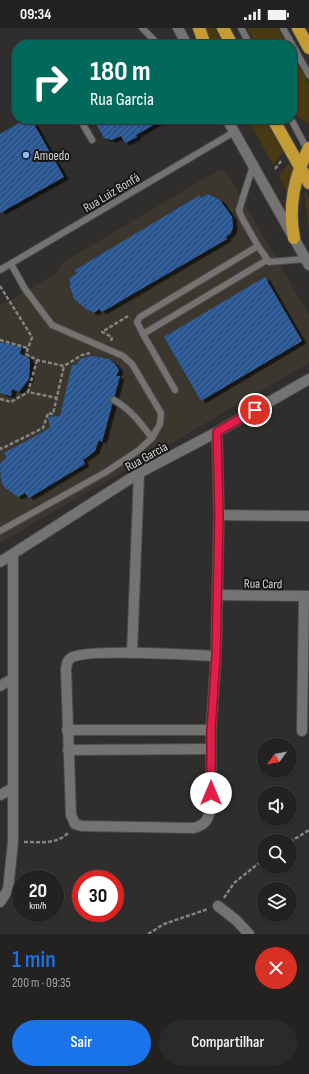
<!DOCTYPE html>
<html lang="pt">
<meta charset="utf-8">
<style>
body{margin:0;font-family:"Sofia Sans Condensed",sans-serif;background:#2b2a2a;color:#f1f3f6;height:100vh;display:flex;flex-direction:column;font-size:15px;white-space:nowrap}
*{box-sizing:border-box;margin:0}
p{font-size:13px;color:#a3a4a5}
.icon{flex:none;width:22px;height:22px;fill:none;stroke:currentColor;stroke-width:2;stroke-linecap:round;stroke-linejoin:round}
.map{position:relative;height:906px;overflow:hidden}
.details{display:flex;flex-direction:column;background:#232221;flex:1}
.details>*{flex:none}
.hud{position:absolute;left:12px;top:12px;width:285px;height:84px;border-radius:16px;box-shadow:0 1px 3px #0004,0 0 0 1px #403f3f;background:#00695c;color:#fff;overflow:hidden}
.needle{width:26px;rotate:237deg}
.fabs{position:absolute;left:257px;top:710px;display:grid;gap:8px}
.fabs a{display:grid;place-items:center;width:40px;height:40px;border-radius:50%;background:#232221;box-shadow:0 1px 3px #0004,0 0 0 1px #403f3f;font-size:20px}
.speed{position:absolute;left:12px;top:842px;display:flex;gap:8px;font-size:20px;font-weight:700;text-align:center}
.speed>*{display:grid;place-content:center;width:52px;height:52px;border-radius:50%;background:#232221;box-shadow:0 1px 3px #0004,0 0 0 1px #403f3f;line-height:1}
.speed small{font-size:10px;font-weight:400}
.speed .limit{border:6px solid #d22;background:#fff;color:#111}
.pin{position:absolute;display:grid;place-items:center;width:34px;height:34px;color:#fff;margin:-17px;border:2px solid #fff;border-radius:50%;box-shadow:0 1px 4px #0007}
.me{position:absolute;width:44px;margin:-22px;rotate:0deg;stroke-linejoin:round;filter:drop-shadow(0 0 3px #0008)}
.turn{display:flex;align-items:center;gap:14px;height:84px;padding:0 12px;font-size:18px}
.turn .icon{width:52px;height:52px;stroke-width:2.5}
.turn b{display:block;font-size:28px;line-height:34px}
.round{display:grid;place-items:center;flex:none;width:42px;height:42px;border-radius:21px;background:#2b2a2a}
.overview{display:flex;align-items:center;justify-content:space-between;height:68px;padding:0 12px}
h1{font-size:24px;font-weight:600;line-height:30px;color:#1a73e8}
.action{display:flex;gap:8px;margin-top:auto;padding:8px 12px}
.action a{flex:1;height:46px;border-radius:24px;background:#1a73e8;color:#fff;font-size:16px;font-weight:600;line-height:46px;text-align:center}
.action a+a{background:#2b2a2a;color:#f1f3f6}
.status{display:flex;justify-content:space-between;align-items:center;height:28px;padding:0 20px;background:#232221;direction:ltr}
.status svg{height:11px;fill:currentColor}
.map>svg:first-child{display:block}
.built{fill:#3b372f}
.green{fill:#493912}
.building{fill:url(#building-hatch);filter:url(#shadow)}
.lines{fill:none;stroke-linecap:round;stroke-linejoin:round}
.lane-casing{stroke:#4c4b4a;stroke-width:8}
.street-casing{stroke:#4c4b4a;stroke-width:12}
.secondary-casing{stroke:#4c4b4a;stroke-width:12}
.highway-casing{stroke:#4c4b4a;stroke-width:14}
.path{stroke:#848381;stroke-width:2.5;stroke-dasharray:4 2;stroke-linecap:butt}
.lane{stroke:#747371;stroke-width:6}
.street{stroke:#747371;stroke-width:10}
.secondary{stroke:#747371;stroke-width:10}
.highway{stroke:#c59b34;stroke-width:12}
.route-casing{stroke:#92132f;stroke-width:10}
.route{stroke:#e11d48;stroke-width:7}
.poi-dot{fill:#88bafc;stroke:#171716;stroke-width:1.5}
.labels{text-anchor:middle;stroke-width:4;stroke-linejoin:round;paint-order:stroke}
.poi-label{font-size:13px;fill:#d3d2d1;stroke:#171716;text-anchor:start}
.street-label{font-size:13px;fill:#d3d2d1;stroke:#171716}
</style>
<div class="status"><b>09:34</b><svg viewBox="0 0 49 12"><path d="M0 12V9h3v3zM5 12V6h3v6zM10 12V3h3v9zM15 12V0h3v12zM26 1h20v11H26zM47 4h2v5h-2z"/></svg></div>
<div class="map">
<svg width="309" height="906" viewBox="0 0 309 906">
<defs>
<pattern id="building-hatch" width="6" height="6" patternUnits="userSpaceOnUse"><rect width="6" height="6" fill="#2a5791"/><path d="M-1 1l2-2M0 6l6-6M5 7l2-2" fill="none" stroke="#486e9f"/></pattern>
<filter id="shadow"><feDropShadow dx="4.5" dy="2.5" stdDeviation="0" flood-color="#0009"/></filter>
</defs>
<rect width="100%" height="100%" fill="#2f2e2c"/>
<polygon class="built" points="225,142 309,287 309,335 0,515 0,278 57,245 62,235 215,144"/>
<g class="green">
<polygon points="204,0 214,0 224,17 210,17"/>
<polygon points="247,0 278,0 287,17 257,17"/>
<polygon points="292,26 309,56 309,96 297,88 292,79"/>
<polygon points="248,91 265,91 283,124 273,137"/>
<polygon points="289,135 294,144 287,163 279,148"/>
<polygon points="304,162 309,171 309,202"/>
</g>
<g class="building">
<polygon points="26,91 31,91 64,149 0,185 0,106"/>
<polygon points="93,91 164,91 136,107 137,109 125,115 121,108 112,112 104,110"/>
<polygon points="208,166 220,172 232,189 233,199 231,205 226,209 227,211 102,284 99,281 94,285 86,281 74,271 70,259 70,250 77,245 75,242 200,167 201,170"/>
<polygon points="265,249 302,313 201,373 164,309"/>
<polygon points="0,314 21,319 20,326 28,329 30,333 29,351 19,364 12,361 11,368 0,365"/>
<polygon points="91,328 109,331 115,336 119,342 116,348 120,348 102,414 99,412 95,423 83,432 85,436 29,470 25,465 18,469 4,459 1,453 0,436 7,429 4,425 50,400 48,389 60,388 72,337 77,337 80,331"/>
</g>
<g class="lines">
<g class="lane-casing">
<g id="lane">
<polyline points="142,0 159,17"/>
<polyline points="241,0 250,17"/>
<polyline points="283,0 309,47"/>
<polyline points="80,91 92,112"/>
<polyline points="291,91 308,123"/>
<polyline points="253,138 239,182 242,190 258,218 269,234 306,231"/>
<polyline points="258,218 140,289 137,294 143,306 267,232"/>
<polyline points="0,242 234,104"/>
<polyline points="143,306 175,362"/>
<path d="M114 372C131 382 140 394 152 410"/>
<polyline points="0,503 106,444 139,422 152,410 160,396 161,385 132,336 123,328 52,297 25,261 11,236"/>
</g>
</g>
<g class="street-casing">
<g id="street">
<polyline points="219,487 309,488"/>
<polyline points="0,534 139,445 217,404 309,351"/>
<polyline points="218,567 309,568"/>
<polyline points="132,625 139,445"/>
<path d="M216 628C194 627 84 620 71 630 67 632 67 636 66 641L71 787 75 796 82 798 194 800C205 797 208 792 211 780V702L216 628 219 487 217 404"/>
<polyline points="0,658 12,651"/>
<polyline points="67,702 211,702"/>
<polyline points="302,703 304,568"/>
<polyline points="68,722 211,721"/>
<polyline points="0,767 13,760"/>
<polyline points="0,874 8,862 13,814 13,527"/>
<polyline points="218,878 236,892 249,906"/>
</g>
</g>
<g class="secondary-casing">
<g id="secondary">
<polyline points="178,0 187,17"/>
<polyline points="227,91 309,237"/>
</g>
</g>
<g class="highway-casing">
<g id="highway">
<polyline points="199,0 205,17"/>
<polyline points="223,0 232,17"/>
<polyline points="298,0 309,20"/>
<polyline points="273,91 309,155"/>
<path d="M294 210C288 180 294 148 309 120"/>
</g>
</g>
<g class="path">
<polyline points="275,141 282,132"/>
<polyline points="0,258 32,309 26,326 37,332 64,338 82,327 90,325"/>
<polyline points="0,312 28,320"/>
<polyline points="111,313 112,309 102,304 128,288"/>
<polyline points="37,332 28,364 57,370"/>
<polyline points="0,371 11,374 28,364"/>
<polyline points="0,419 1,421 43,400 48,385 53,386 64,338"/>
<path d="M24 814C39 814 56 817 68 805"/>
<polyline points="290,814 309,802"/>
<polyline points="224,870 234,855 264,831"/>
<polyline points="148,906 164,896 208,881"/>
</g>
<use href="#lane" class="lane"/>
<use href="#street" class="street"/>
<use href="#secondary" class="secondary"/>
<use href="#highway" class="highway"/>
</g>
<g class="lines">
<g class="route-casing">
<polyline id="route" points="211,765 211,702 216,628 219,487 217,404 255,382"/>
</g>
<use href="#route" class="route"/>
</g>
<circle class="poi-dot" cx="26" cy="127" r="4"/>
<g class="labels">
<g class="poi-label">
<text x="34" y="132">Amoedo</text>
</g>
<g class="street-label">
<text transform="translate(111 164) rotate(-31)" y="5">Rua Luiz Bonfá</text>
<text transform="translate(146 428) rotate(-29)" y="5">Rua Garcia</text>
<text transform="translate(263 555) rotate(1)" y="5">Rua Card</text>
</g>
</g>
</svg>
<div class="fabs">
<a><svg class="needle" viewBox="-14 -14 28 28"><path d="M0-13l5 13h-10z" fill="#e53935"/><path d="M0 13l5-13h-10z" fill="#a3a4a5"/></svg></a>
<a><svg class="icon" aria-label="sound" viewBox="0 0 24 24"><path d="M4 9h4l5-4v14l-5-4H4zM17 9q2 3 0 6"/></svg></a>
<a><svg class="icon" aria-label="search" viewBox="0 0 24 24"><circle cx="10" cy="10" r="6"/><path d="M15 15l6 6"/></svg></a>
<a><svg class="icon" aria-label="layers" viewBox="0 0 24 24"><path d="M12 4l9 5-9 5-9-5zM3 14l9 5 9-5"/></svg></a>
</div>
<div class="speed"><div>20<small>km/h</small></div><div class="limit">30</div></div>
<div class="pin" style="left:255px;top:382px;background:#d93025"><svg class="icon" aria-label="arrive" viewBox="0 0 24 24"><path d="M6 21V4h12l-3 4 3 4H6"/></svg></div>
<svg class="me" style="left:211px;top:765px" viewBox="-20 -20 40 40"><circle r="19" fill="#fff"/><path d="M0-13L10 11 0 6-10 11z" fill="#e11d48"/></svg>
<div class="hud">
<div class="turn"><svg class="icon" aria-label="right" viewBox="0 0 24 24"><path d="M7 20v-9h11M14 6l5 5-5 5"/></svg><div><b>180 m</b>Rua Garcia</div></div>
</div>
</div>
<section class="details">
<div class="overview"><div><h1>1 min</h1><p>200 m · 09:35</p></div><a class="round" style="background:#d93025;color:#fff"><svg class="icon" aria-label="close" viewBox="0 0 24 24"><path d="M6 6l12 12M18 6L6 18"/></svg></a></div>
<div class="action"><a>Sair</a><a>Compartilhar</a></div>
</section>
